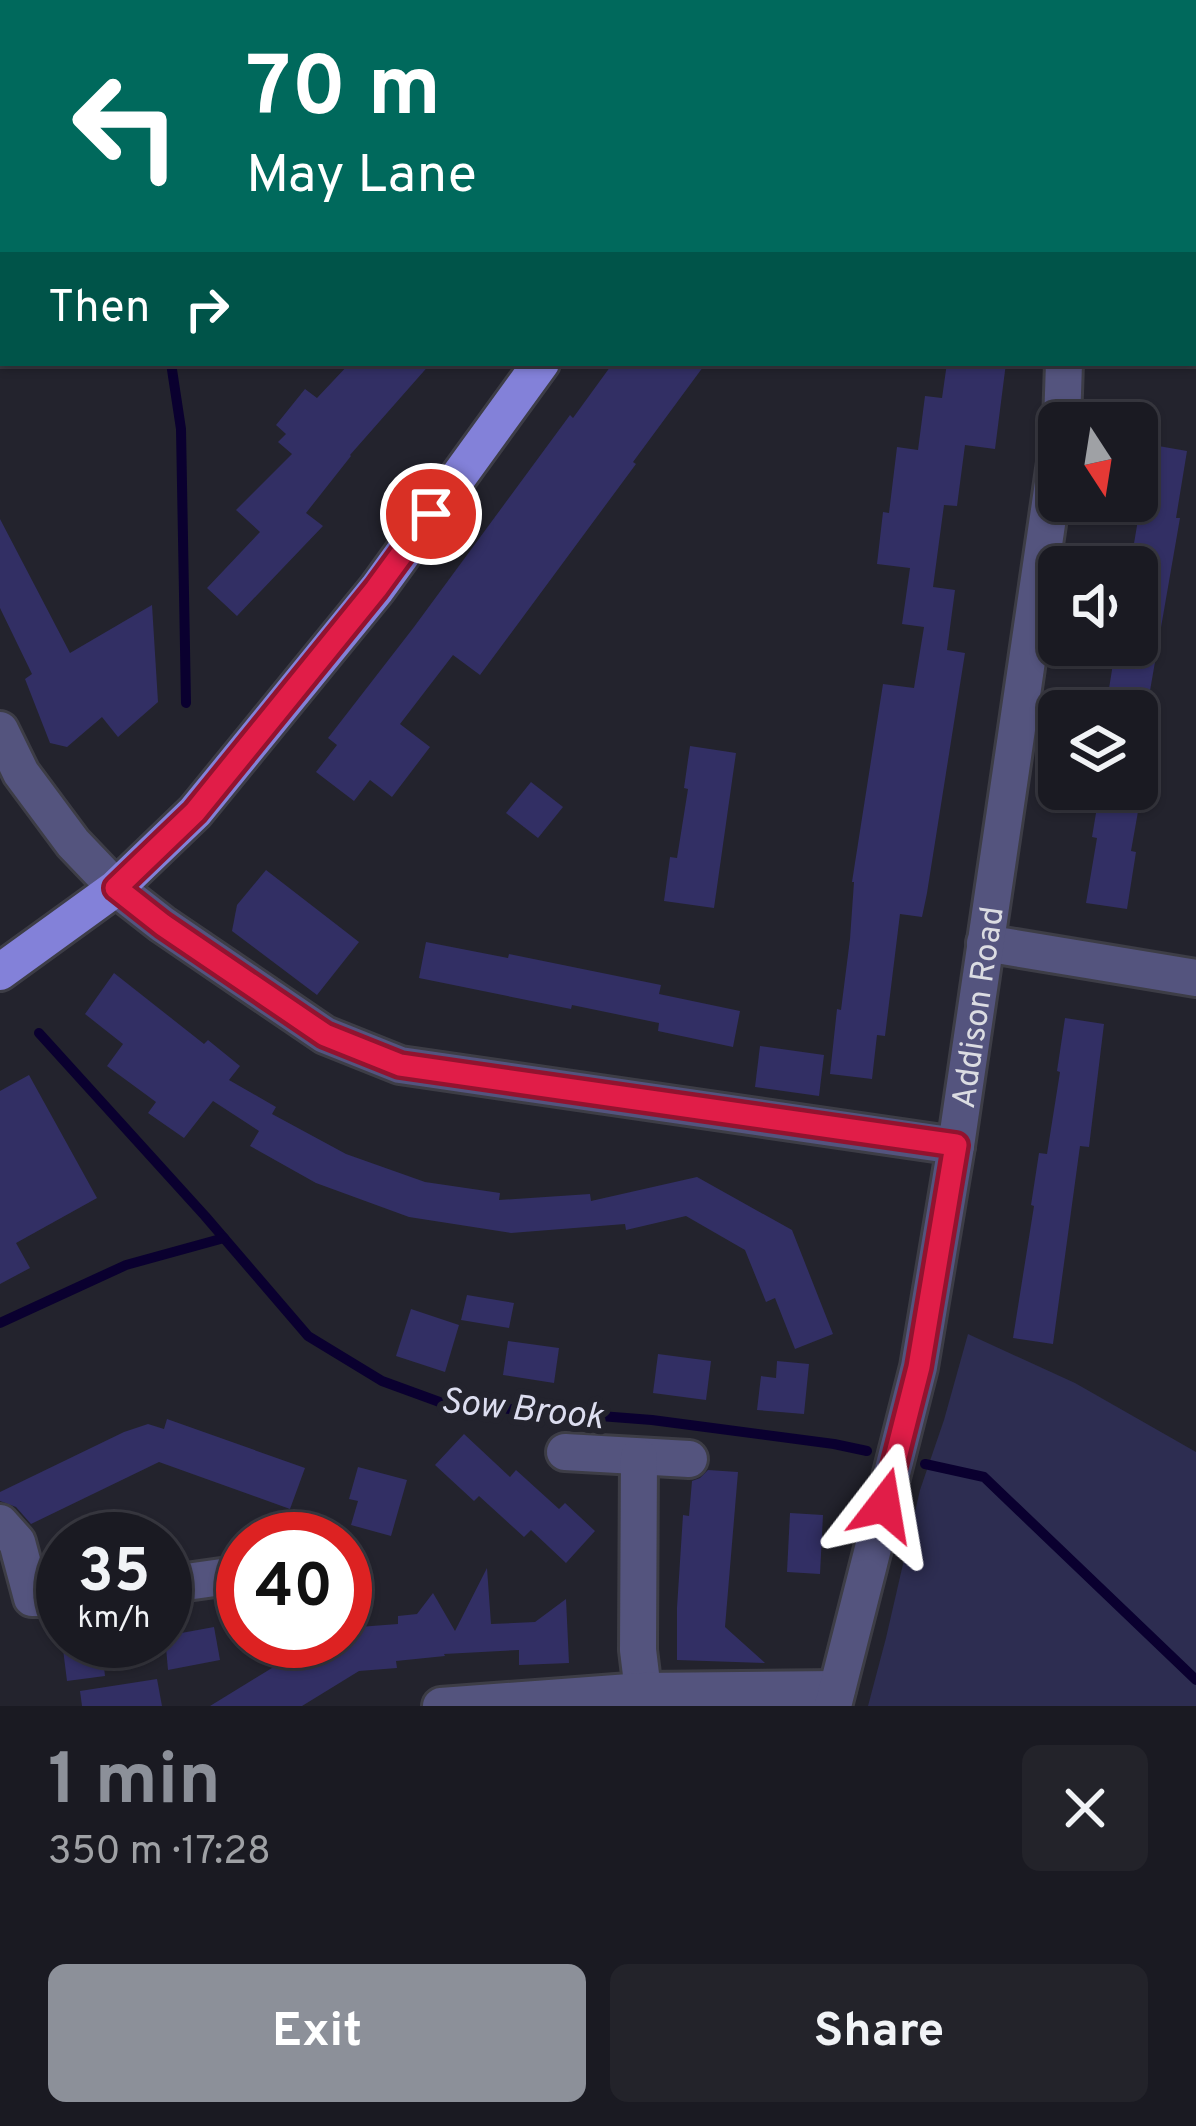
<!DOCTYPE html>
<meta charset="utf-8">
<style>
body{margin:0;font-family:Overpass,sans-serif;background:#23232a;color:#f1f3f6;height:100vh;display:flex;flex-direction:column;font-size:45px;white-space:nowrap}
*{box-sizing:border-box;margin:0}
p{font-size:39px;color:#9fa1a5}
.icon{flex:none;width:66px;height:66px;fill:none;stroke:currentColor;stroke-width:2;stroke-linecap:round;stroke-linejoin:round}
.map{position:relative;height:1706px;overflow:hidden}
.drawer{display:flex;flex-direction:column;background:#1a1a22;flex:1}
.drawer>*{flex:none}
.hud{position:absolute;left:0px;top:0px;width:1197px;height:366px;box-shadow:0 3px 9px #0004,0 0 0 3px #383840;background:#00695c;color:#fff;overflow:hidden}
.needle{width:78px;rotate:168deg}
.buttons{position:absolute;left:1038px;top:402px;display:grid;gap:24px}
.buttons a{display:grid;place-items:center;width:120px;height:120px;border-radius:18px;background:#1a1a22;box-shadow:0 3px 9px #0004,0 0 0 3px #383840;font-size:60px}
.speed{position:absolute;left:36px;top:1512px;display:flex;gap:24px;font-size:60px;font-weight:700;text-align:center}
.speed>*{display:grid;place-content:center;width:156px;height:156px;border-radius:50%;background:#1a1a22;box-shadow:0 3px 9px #0004,0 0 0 3px #383840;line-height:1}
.speed small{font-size:30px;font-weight:400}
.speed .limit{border:18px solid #d22;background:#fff;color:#111}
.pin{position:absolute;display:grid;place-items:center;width:102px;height:102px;color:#fff;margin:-51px;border:6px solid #fff;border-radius:50%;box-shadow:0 3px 12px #0007}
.me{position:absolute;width:132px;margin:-66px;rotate:14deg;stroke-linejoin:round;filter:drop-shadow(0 0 9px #0008)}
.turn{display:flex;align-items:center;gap:42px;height:252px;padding:0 48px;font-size:54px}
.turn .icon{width:156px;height:156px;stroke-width:2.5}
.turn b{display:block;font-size:84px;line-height:102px}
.then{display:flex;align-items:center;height:114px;padding:0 48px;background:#0003;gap:24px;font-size:45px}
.round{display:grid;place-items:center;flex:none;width:126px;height:126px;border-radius:18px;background:#23232a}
.overview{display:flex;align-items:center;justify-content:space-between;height:204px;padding:0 48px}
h1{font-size:72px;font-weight:700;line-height:90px;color:#8c9099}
.action{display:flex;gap:24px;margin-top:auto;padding:24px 48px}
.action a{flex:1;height:138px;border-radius:18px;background:#8c9099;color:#fff;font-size:48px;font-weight:700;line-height:138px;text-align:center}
.action a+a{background:#23232a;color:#f1f3f6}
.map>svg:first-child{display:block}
.green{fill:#2d2d51}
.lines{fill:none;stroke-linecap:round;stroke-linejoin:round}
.stream{stroke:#0a002f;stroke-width:10}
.building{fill:#322f64}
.minor-casing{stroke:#3d3d46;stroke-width:42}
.major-casing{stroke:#3d3d46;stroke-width:42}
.minor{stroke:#54547e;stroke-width:36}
.major{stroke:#8381d9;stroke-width:36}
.route-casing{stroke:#92132f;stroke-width:30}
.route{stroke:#e11d48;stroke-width:21}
.labels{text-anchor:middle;stroke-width:12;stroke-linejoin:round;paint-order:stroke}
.street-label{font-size:33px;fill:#dbdce2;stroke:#23232d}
.water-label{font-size:36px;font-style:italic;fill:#dcddef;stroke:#23232d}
</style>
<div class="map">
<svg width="1196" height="1706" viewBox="0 0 1196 1706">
<rect width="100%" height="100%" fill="#23232d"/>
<g class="green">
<polygon points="0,0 90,0 91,3 3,3 3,243 0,245"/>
<polygon points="968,1334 1075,1383 1196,1452 1196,1706 868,1706 886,1638 920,1490 944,1420"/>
</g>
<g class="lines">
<g class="stream">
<polyline points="0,24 3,32"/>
<polyline points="171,363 181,429 186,703"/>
<polyline points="39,1033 205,1216 308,1336 382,1381 445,1404 652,1420 834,1444 867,1451"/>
<polyline points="0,1323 126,1265 224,1238"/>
<polyline points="925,1464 984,1477 1196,1680"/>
</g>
</g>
<g class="building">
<polygon points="350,363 431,363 350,455 351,456 306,513 323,526 237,616 207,588 260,532 236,510 292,454 278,442 286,434 276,425 305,389 317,398"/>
<polygon points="613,363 706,363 633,462 636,464 480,675 453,655 400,724 430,747 392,797 370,780 354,801 316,772 337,745 328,738 414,627 570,415 573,418"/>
<polygon points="947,363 1006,363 995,449 965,445 957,506 944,505 933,587 955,590 947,650 965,653 927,893 922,917 900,914 885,1036 877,1035 872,1079 830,1074 837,1009 841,1010 850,939 854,882 852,882 883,684 914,688 924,627 902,624 910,568 877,564 883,512 889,513 897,447 918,450 925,396 942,398"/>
<polygon points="1147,444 1187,451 1176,518 1180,518 1147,708 1107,701 1116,645 1137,645 1137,567 1130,567 1141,502 1137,502"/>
<polygon points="0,519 70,653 152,605 158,702 118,737 102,717 67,747 50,743 25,679 32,674 0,608"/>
<polygon points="690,746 736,753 714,908 664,901 670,857 677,858 688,789 684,788"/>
<polygon points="531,782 563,807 538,838 506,813"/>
<polygon points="1100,789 1142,789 1131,851 1136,852 1127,909 1086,903 1097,838 1092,837"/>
<polygon points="266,870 359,942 317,995 232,931 237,905"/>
<polygon points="426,942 508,958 509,954 661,985 659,994 740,1011 733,1047 658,1031 659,1023 572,1005 571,1009 419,978"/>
<polygon points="114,973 204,1044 208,1040 240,1066 229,1080 276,1107 272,1114 346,1154 425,1182 500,1193 499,1200 590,1194 591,1201 697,1177 792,1230 833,1334 795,1349 775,1298 766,1302 745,1250 686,1216 626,1230 625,1224 511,1233 409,1217 316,1183 250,1146 259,1131 213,1101 184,1138 148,1113 156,1102 107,1066 123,1044 85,1014"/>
<polygon points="1065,1018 1104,1024 1089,1147 1080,1146 1053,1344 1013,1338 1034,1206 1031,1205 1039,1153 1047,1154 1060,1072 1057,1071"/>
<polygon points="760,1046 824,1055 819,1096 755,1087"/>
<polygon points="29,1075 97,1198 16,1243 30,1268 0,1284 0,1091"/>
<polygon points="467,1295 514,1303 509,1328 461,1320"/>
<polygon points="411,1309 459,1325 445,1372 396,1356"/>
<polygon points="508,1341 559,1348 554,1383 503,1375"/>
<polygon points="658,1354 711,1361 706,1400 653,1393"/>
<polygon points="777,1361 809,1364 804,1414 757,1410 761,1376 776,1378"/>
<polygon points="167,1419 305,1468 290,1509 159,1462 31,1524 16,1507 0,1501 0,1492 124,1432 148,1424 164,1429"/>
<polygon points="464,1434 510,1477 516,1470 559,1509 565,1503 595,1531 566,1563 531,1530 524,1537 479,1496 474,1501 435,1465"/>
<polygon points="358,1467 407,1480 391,1536 351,1525 358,1501 349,1499"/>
<polygon points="708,1470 738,1472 725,1627 765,1663 677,1660 677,1608 683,1515 689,1516 692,1481 700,1478"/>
<polygon points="790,1513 823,1515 820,1574 787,1572"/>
<polygon points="487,1568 491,1624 535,1622 566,1599 569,1663 519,1665 519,1650 444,1654 445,1656 396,1661 397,1668 359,1671 302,1706 210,1706 316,1641 345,1641 345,1628 398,1624 398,1616 417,1614 433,1593 455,1631"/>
<polygon points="214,1627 220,1660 168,1670 165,1636"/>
<polygon points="62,1641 101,1641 105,1676 67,1681"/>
<polygon points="157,1679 162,1706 82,1706 80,1691"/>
</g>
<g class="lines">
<g class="minor-casing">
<g id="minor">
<polyline points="1179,3 1183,0"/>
<polyline points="1062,423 1064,363"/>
<polyline points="0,730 21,773 73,843 116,888 162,924 325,1035 400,1065 956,1146"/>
<polyline points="985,943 1196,978"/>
<polyline points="565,1452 689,1459"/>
<polyline points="639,1457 638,1650 643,1691"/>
<polyline points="0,1523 17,1542 32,1598 63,1598"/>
<polyline points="165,1585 243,1574"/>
<polyline points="441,1706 643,1691 837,1689"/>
<path id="s1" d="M833 1706 919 1367 956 1146 1059 442"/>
</g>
</g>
<g class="major-casing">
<g id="major">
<polyline points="812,3 814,0"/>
<polyline points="0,972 116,888 195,812 377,589 541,363"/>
</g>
</g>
<use href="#minor" class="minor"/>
<use href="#major" class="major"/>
</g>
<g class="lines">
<g class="route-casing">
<polyline id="route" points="431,514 376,589 195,812 116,888 163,925 325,1035 400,1065 956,1145 919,1367 884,1505"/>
</g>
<use href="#route" class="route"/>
</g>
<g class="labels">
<g class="street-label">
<text dy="12" stroke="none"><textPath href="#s1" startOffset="714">Addison Road</textPath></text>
</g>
<g class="water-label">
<text transform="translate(522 1407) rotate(6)" y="13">Sow Brook</text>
</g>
</g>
</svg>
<div class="buttons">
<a><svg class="needle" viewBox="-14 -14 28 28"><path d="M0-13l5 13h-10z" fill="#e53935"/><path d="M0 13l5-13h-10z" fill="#9fa1a5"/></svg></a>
<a><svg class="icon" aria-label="sound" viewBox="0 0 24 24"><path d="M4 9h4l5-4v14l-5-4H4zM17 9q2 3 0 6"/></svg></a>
<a><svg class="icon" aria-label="layers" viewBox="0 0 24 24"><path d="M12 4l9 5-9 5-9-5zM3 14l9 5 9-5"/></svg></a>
</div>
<div class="speed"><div>35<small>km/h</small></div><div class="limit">40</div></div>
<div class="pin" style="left:431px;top:514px;background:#d93025"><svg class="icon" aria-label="arrive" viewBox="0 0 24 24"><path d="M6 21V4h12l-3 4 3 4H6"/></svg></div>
<svg class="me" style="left:884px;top:1505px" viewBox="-20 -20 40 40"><path d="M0-17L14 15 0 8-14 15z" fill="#e11d48" stroke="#fff" stroke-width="4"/></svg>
<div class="hud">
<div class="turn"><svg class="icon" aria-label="left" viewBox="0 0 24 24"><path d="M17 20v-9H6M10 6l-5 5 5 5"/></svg><div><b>70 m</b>May Lane</div></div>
<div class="then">Then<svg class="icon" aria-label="right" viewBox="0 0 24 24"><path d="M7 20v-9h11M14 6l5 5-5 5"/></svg></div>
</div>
</div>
<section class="drawer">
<div class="overview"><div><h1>1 min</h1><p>350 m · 17:28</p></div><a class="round"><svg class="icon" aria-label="close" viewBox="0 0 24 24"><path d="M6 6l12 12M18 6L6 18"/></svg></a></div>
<div class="action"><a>Exit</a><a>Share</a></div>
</section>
